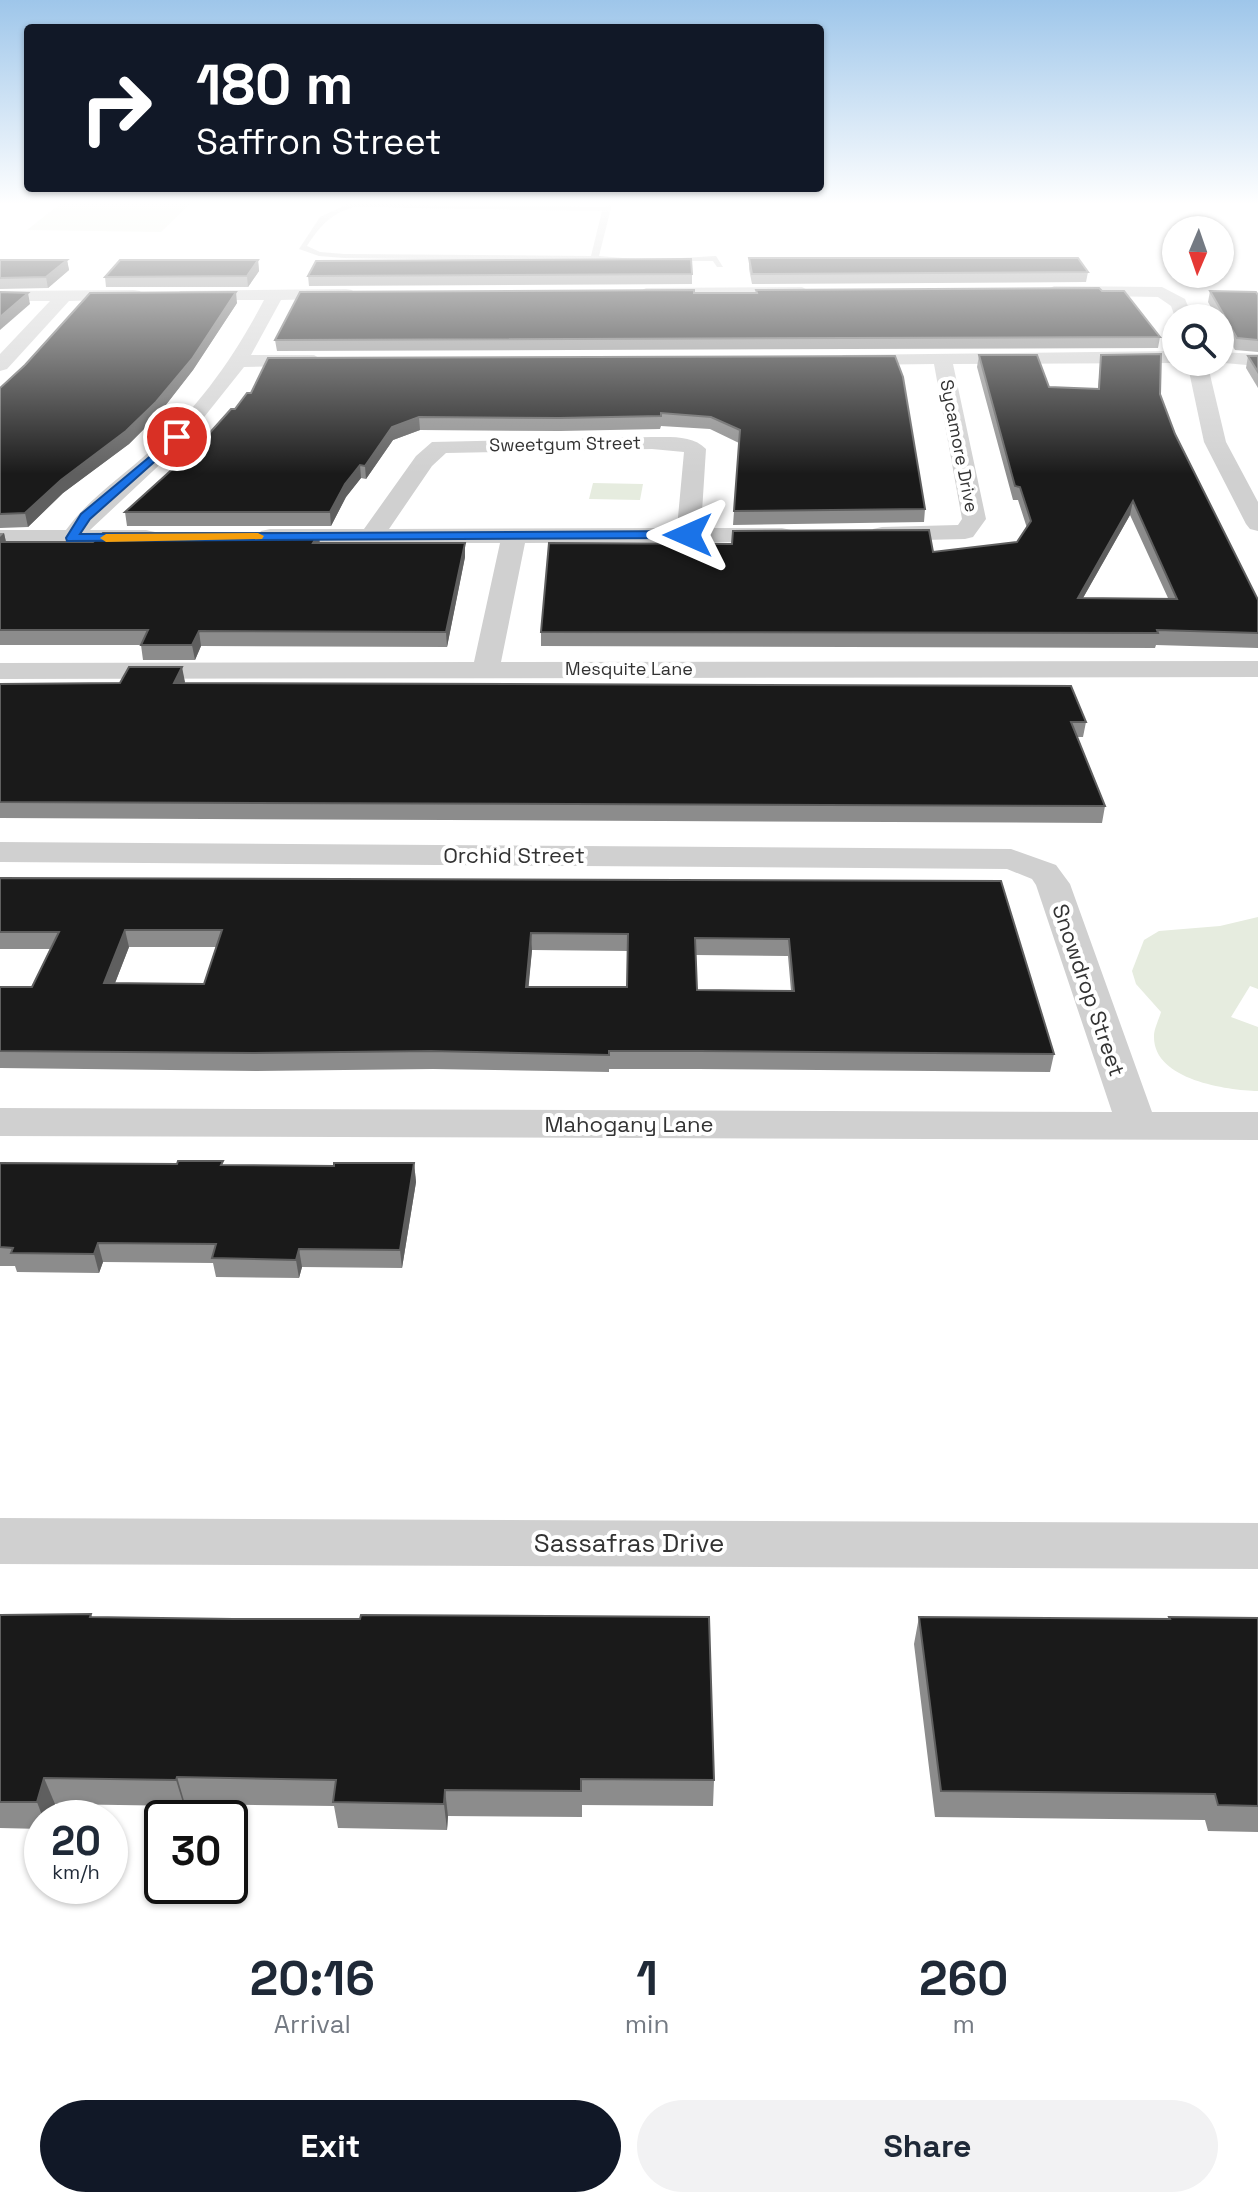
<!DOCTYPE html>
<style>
body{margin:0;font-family:"Space Grotesk",sans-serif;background:#f2f2f3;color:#1f2937;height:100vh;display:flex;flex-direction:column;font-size:30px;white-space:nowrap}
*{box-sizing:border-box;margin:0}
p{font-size:26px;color:#747a83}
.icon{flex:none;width:44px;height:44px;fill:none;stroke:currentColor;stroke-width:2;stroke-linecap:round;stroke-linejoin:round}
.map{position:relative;height:1928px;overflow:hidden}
.side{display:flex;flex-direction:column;background:#fff;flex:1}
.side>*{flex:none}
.top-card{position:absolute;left:24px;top:24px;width:800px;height:168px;border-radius:8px;box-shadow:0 2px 6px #0004;background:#111827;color:#fff;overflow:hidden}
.needle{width:52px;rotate:182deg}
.fabs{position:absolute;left:1162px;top:216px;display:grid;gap:16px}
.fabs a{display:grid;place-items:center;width:72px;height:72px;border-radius:50%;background:#fff;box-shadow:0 2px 6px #0004;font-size:40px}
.speed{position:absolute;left:24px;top:1800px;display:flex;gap:16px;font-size:40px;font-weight:700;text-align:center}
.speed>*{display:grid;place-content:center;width:104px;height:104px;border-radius:50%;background:#fff;box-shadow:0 2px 6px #0004;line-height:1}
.speed small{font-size:20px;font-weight:400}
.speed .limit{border:4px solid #111;border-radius:12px;background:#fff;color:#111}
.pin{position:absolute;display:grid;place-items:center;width:68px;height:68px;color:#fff;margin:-34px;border:4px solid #fff;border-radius:50%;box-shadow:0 2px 8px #0007}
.me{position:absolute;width:88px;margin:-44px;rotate:270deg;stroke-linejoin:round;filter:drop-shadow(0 0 6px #0008)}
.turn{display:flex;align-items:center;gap:28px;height:168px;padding:0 40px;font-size:36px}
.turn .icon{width:104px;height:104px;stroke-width:2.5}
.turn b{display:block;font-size:56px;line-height:68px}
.eta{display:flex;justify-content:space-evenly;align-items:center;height:136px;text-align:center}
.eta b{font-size:48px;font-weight:700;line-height:56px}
.primary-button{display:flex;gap:16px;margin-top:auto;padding:16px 40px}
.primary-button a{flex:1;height:92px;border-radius:48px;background:#111827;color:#fff;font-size:32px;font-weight:700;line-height:92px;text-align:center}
.primary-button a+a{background:#f2f2f3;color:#1f2937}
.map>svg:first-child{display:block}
.green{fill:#e6ecdf}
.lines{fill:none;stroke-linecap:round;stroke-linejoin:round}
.lane{fill:#d0d0d0;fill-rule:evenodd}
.street{fill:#d0d0d0;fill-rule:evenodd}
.wall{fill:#8c8c8c;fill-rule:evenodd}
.shaded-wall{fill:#5f5f5f}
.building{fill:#1a1a1a;stroke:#5f5f5f;stroke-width:2;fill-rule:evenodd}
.route{fill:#1a73e8;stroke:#114b97;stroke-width:2}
.slow{fill:#f59e0b}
.labels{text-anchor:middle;stroke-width:8;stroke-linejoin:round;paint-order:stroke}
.far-street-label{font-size:18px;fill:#333;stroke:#fff}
.street-label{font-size:22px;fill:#333;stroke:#fff}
.near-street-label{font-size:26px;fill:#333;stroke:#fff}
</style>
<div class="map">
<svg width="1258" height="1928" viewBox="0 0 1258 1928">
<rect width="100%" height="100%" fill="#fff"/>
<g class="green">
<polygon points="60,204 190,204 161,232 27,230"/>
<polygon points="593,483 643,484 640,500 589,499"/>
<path d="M1258 917V989L1250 986 1231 1017 1258 1027V1091C1227 1090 1153 1080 1154 1036 1154 1029 1159 1019 1161 1012L1136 984 1132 971 1144 940 1159 931 1220 926Z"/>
</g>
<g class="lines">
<g class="lane">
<path d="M348 204 604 207 612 204 599 256 647 260 643 262 344 258 319 256 299 249 320 217ZM355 207 602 211 591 256 344 254 320 252 307 246C320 226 331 213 355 207Z"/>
<polygon points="716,256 723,267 717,267 713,261 668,261 664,259"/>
</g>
<g class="street">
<polygon points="1054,286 1162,287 1185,299 1193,318 1176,320 1171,306 1158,297 1048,295 1045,291"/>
<polygon points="802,287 811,292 808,296 646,298 637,293 646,288"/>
<path d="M346 289 352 290 355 294 352 298 281 300 251 355H314L324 361 321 365 244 367 185 441 90 530H146L155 532 158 537 155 542 0 544V530H66C89 498 122 477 151 450 199 407 235 356 264 300H186L180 299 177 295 180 291Z"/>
<polygon points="134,290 140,291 143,295 140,299 69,301 7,369 0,371 0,354 50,301 0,301 0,291"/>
<polygon points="1176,351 1176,362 1179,362 1176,363 953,364 986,519 973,537 965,539 882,541 873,539 870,534 873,529 882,527 958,525 962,519 934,364 850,365 843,363 840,359 843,355"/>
<polygon points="1220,352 1258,354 1258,366 1213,362 1220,362"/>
<polygon points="1187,362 1207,362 1226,442 1258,502 1258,531 1250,529 1246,524 1204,442"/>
<path d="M652 437C670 437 693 435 706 449L701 528H782L791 530 794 535 791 540 782 542 525 543 501 662 1258 661V677L0 679V663L474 662 500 543H270L261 541 258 536 261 531 270 529H364L416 456 432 442ZM652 449 684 452 677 528 389 529 432 466 446 453Z"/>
<polygon points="0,842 1011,849 1056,865 1070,884 1152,1112 1258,1112 1258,1140 0,1136 0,1108 1112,1112 1036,885 1032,879 1007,869 0,862"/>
<polygon points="0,1518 1258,1523 1258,1569 0,1564"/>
</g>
</g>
<g class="wall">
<polygon points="749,258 1088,272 1086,282 752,284 749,269"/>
<polygon points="0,260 67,260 69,270 48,288 0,289"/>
<polygon points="258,260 259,271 248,287 106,287 105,277"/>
<polygon points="692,274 692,284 309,286 308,276"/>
<polygon points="756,290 1102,291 1160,337 1158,348 277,351 275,340 694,293 756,293"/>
<polygon points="1210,291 1258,295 1258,352 1235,350 1220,323 1220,318 1217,318 1208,302"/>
<polygon points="237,303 193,370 158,415 129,444 63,493 28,527 0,528 0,388"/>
<path d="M979 355 1049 387 1098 389 1101 355 1160 394 1175 434 1258 600V648L1156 645 1155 648 541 646V632L933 552 1017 542 1027 528 1018 500H1013L977 367ZM1130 515 1168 598H1083Z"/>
<polygon points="895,356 925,509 924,522 733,525 739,443 710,429 661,426 660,429 560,431 420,430 393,440 366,479 361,478 346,497 331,526 127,526 125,512 198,446"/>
<polygon points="1248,356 1258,356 1258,388 1246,368"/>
<polygon points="0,533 4,533 6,542 320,543 465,557 447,647 201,646 195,660 143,660 141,645 0,645"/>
<polygon points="185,682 184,683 1086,722 1083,737 1077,737 1105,806 1102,823 0,818 0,684"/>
<path d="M0 878 1001 881 1054 1054 1050 1072 698 1069H609V1072L433 1069 256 1071 0 1068V987H32L50 949H0ZM129 947H216L204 984 115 983ZM532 950 628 951 627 987H528ZM696 955 788 956 791 991 697 990Z"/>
<polygon points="0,1163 334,1166 414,1163 416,1182 402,1268 302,1267 299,1278 216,1277 213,1263 103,1262 99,1273 17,1272 15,1266 0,1266"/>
<polygon points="91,1614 92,1617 714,1780 713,1806 582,1805 582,1817 448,1816 447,1830 338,1828 334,1806 185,1804 184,1806 55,1804 51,1818 42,1818 42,1829 0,1828 0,1615"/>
<polygon points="919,1617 1168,1619 1169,1617 1258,1618 1258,1832 1208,1831 1205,1820 935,1817 914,1644"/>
</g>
<g class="shaded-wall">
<polygon points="67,260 69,270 48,288 46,277"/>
<polygon points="258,260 259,271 248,287 247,276"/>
<polygon points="236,292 237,303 193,370 158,415 129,444 63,493 28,527 25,513"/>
<polygon points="28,293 30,304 0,330 0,317"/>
<polygon points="419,417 420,430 393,440 366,479 365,466 392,427"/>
<polygon points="360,465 361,478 346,497 331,526 330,512 345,484"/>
<polygon points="1133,501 1130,515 1075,612 1078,598"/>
<polygon points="4,533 7,547 0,554 0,537"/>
<polygon points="319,533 320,546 313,543"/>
<polygon points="465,543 465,557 447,647 446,632"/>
<polygon points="199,631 201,646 195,660 192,645"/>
<polygon points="182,667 185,682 177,698 174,683"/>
<polygon points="125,930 129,947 108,1001 104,983"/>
<polygon points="531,933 532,950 527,1004 526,987"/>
<polygon points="414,1163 416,1182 402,1268 400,1250"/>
<polygon points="98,1243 103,1262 99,1273 94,1254"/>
<polygon points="299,1249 302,1267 299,1278 296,1260"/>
<polygon points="177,1777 185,1804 184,1806 176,1780"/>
<polygon points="44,1778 55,1804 51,1818 43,1818 37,1802"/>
<polygon points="445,1790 448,1816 447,1830 444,1804"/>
</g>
<g class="building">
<polygon points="749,258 1078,258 1088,272 752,274"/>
<polygon points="691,259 692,274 308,276 316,261"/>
<polygon points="0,260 67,260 46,277 0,278"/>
<polygon points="120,260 258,260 247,276 105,277"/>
<polygon points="1099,288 1102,291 1124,291 1160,337 275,340 300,292 694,290 694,293 757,293 756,290"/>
<polygon points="1210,291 1256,292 1258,295 1258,340 1237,338"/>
<polygon points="0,292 28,293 0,317"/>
<polygon points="236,292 192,359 156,402 126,431 61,480 25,513 0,514 0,388 25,365 90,293"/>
<path d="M1161 354 1160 394 1175 434 1258 600V633L1157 630 1158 633 541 632 549 543 732 544 733 531 929 530 933 552 1017 542 1031 521 1020 487 1015 486 979 355H1037L1049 387 1099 389 1101 355ZM1133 501 1177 599 1078 598Z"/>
<polygon points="895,356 903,377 925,509 734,511 740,430 711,417 661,413 661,416 560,418 419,417 392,427 365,466 360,465 345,484 330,512 125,512 198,446 231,409 235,409 247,393 251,393 268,358"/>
<polygon points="1248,356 1258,356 1258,372"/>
<polygon points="103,533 319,533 313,543 465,543 446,632 199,631 192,645 141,645 148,630 0,630 0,542 93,542"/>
<polygon points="129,667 182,667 174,683 1071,686 1086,722 1071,722 1105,806 0,802 0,684 120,683"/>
<path d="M0 878 1001 881 1054 1054 699 1051H609V1055L431 1051 253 1053 0 1051V987H32L59 932H0ZM125 930H222L204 984 104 983ZM531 933 628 934 627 987H526ZM695 938 789 939 794 991 697 990Z"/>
<polygon points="178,1161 223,1161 221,1165 334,1166 334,1163 414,1163 400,1250 299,1249 296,1260 212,1258 216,1244 98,1243 94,1254 11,1253 13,1248 0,1247 0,1163 177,1164"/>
<polygon points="91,1614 90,1617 233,1619 360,1619 361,1615 709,1617 714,1780 581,1779 581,1791 445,1790 444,1804 333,1802 336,1780 177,1777 176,1780 44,1778 37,1802 0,1802 0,1615"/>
<polygon points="919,1617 1170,1619 1169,1617 1258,1618 1258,1806 1218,1805 1215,1794 941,1791"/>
</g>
<linearGradient id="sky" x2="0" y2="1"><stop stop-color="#9ec6ea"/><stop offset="0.43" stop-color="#fff"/><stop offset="1" stop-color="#fff" stop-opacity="0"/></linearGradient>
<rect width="1258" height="474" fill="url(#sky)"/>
<polygon class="route" points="177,434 182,437 180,439 90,519 80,534 688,531 694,535 688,538 67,541 66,538 81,514"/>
<polygon class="slow" points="258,533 264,536 262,539 106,542 100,538 106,534"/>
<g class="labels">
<g class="far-street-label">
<text transform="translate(565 444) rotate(-1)" y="6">Sweetgum Street</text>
<text transform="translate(959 446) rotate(79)" y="6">Sycamore Drive</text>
<text x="629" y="675">Mesquite Lane</text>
</g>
<g class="street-label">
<text x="514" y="863">Orchid Street</text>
<text transform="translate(1089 990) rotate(71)" y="8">Snowdrop Street</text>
<text x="629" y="1132">Mahogany Lane</text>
</g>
<g class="near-street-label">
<text x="629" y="1552">Sassafras Drive</text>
</g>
</g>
</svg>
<div class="fabs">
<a><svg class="needle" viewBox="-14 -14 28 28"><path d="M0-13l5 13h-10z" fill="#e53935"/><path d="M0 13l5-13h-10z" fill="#747a83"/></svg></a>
<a><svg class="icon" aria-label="search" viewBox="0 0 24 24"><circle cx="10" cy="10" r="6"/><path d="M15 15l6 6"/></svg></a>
</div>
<div class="speed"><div>20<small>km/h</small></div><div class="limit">30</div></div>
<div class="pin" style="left:177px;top:437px;background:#d93025"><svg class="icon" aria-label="arrive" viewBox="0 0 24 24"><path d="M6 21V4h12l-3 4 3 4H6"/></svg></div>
<svg class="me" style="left:688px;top:535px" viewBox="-20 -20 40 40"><path d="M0-17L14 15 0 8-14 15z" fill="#1a73e8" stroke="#fff" stroke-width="4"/></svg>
<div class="top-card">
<div class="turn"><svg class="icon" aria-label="right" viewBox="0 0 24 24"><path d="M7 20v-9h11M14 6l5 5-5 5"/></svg><div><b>180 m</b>Saffron Street</div></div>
</div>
</div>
<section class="side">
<div class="eta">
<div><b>20:16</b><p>Arrival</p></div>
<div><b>1</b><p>min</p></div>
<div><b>260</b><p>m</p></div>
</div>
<div class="primary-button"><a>Exit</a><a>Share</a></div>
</section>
